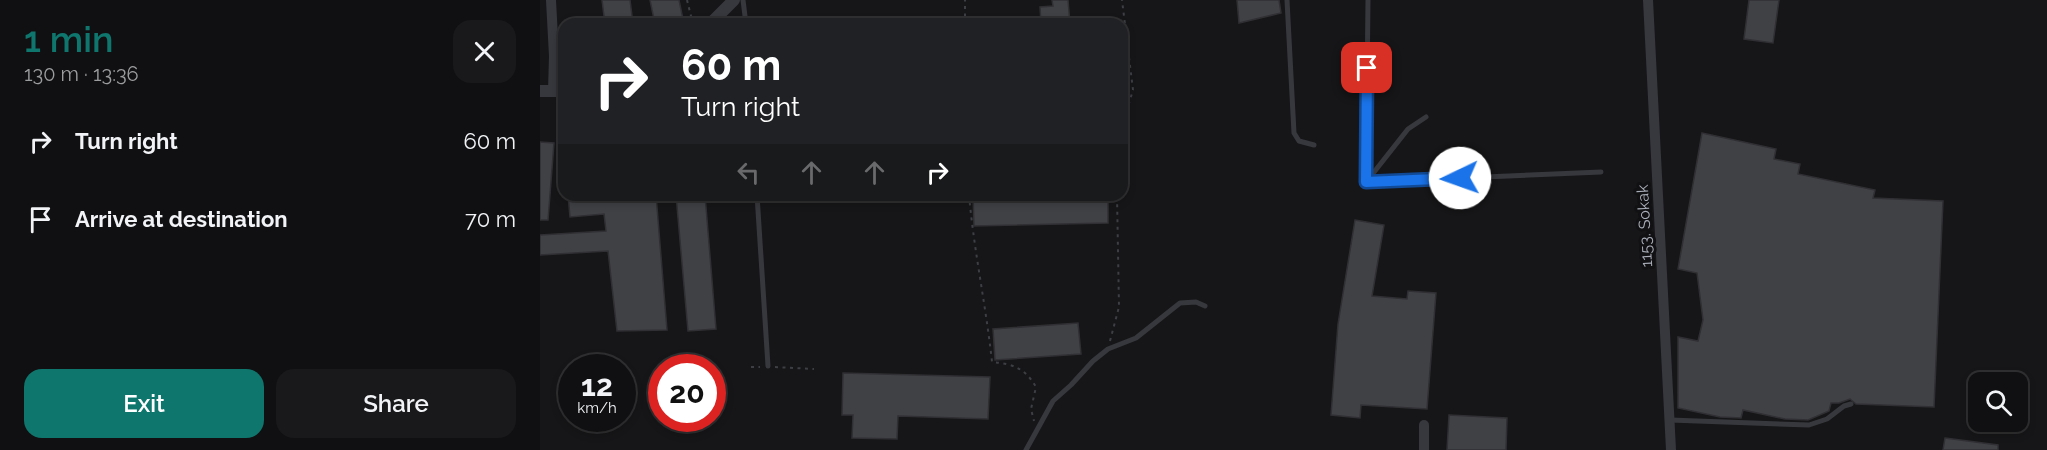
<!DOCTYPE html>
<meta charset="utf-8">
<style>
body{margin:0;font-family:Raleway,sans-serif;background:#19191b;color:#f1f3f6;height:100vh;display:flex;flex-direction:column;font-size:22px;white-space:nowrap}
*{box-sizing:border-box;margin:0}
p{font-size:20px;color:#9c9d9f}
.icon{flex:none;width:33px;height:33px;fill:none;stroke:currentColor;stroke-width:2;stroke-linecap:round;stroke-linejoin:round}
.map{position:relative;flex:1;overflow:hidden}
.side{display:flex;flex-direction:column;background:#101012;width:540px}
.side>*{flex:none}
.banner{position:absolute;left:18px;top:18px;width:570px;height:183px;border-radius:18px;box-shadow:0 3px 9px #0003,0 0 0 2px #303032;background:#202124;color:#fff;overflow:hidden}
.controls{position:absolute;left:1428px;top:372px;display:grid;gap:12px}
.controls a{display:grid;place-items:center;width:60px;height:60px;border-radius:12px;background:#101012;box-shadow:0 3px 9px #0003,0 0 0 2px #303032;font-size:30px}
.speed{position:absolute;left:18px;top:354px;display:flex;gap:12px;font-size:30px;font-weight:700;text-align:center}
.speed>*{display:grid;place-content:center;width:78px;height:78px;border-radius:50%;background:#101012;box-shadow:0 3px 9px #0003,0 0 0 2px #303032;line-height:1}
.speed small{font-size:15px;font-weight:400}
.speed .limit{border:9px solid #d22;background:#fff;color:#111}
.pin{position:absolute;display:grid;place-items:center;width:51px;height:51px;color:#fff;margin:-26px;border-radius:12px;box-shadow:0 3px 9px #0006}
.me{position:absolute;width:66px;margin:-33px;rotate:267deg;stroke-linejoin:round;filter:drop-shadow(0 0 4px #0008)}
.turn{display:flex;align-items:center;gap:21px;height:126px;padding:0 24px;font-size:27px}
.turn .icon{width:78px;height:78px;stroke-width:2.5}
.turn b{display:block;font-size:42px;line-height:51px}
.lanes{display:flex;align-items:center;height:57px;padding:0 24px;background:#0003;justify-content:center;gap:30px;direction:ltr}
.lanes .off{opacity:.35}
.round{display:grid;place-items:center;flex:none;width:63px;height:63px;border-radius:18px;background:#19191b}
.summary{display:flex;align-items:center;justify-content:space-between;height:102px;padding:0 24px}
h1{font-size:36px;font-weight:600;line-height:45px;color:#0f766e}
.primary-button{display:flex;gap:12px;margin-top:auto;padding:12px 24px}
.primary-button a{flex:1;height:69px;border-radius:18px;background:#0f766e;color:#fff;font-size:24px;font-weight:600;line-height:69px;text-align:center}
.primary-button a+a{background:#19191b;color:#f1f3f6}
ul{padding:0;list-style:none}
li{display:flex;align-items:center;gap:18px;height:78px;padding:0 24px}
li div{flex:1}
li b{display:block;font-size:22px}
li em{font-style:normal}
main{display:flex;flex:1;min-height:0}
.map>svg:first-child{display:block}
.building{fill:#404145;stroke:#303034;stroke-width:1.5}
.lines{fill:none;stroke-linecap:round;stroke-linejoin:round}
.path{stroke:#3d3f44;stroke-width:2;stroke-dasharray:3 4.5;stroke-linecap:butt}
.service{stroke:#37383d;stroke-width:5}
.minor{stroke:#37383d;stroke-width:10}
.tertiary{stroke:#37383d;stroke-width:12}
.route-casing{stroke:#114b97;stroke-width:15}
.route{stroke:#1a73e8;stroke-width:10}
.labels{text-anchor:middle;stroke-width:6;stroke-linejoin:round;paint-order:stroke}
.street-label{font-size:16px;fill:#a8adb8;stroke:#111113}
</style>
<main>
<section class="side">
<div class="summary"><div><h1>1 min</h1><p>130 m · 13:36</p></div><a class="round"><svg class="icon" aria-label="close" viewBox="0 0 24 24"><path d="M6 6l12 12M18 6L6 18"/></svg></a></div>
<ul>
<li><svg class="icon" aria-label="right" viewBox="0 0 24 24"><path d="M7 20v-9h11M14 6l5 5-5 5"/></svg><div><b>Turn right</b></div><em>60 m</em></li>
<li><svg class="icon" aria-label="arrive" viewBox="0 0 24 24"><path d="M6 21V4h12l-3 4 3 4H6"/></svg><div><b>Arrive at destination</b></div><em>70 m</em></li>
</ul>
<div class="primary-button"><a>Exit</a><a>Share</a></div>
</section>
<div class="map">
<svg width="1507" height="450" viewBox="0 0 1507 450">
<rect width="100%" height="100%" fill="#161618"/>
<g class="building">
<polygon points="62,0 90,0 93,24 65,24"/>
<polygon points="110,0 139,0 144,24 115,24"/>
<polygon points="512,0 528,0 530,24 501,24 500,7 513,6"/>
<polygon points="697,0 739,0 741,13 699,23"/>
<polygon points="1209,0 1239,0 1233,43 1204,39"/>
<polygon points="1162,133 1236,149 1234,159 1260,164 1258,174 1335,190 1333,198 1403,201 1394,407 1316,404 1310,399 1299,403 1291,403 1289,411 1268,420 1245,419 1203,410 1201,418 1180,417 1138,408 1138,337 1158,341 1163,320 1157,273 1138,269"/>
<polygon points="0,142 14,143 8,220 0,220"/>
<polygon points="28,195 116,195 127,330 77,331 68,251 0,255 0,235 66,231 64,214 30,217"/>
<polygon points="136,195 165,195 176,329 148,331"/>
<polygon points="433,195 568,195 568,223 434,226"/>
<polygon points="815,220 844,225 832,296 867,299 868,291 896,293 887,409 821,405 820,418 791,415 798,324"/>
<polygon points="538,323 541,354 455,360 453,329"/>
<polygon points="303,373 450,377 448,419 358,416 357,439 312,438 313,415 302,415"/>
<polygon points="909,415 967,418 966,450 907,450"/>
<polygon points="1405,438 1458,445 1458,450 1403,450"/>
</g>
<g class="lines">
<g class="path">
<polyline points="147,0 153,24"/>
<polyline points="425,24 425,0"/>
<polyline points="582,126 593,90 582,0"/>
<path d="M429 195C434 251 446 306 452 362 473 364 485 368 496 387L491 409 494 421"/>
<polyline points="570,341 579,307 577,195"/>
<polyline points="211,367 220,367"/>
<polyline points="235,367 274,369"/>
</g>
<g class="service">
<polyline points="203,0 206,24"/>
<polyline points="747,0 754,133 759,141 774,145"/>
<polyline points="828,0 826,182 1061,172"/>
<polyline points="827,181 868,129 886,117"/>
<polyline points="217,195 228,366"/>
<polyline points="1130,420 1269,425 1287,419 1304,406 1311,404"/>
<polyline points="486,450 513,401 531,385 553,361 568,349 596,338 640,303 656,302 665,306"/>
</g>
<g class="minor">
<polyline points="11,0 14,56 13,91"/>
<polyline points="1108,0 1131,450"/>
<polyline points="884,425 884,450"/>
</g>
<g class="tertiary">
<polyline points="170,24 194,0"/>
<polyline points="0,91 24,91"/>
</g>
</g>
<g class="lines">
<g class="route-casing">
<polyline id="route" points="827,68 826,182 920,178"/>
</g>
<use href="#route" class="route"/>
</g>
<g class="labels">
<g class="street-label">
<text transform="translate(1104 226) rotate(-93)" y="6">1153. Sokak</text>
</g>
</g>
</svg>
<div class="controls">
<a><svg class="icon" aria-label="search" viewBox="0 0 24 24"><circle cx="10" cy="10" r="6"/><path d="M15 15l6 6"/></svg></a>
</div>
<div class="speed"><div>12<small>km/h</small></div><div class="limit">20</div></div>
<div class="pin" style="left:827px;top:68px;background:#d93025"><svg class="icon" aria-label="arrive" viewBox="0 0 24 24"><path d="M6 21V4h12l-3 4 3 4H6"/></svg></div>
<svg class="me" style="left:920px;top:178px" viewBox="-20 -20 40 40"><circle r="19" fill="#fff"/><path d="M0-13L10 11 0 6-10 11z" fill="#1a73e8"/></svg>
<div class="banner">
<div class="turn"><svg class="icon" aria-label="right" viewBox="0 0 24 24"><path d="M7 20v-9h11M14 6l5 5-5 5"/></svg><div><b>60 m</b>Turn right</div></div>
<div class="lanes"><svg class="icon off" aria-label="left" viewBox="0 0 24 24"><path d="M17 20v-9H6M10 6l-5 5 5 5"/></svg><svg class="icon off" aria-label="ahead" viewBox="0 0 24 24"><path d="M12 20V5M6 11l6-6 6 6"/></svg><svg class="icon off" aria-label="ahead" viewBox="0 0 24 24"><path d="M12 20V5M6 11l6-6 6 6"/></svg><svg class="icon" aria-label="right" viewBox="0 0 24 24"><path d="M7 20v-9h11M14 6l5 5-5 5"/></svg></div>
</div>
</div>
</main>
